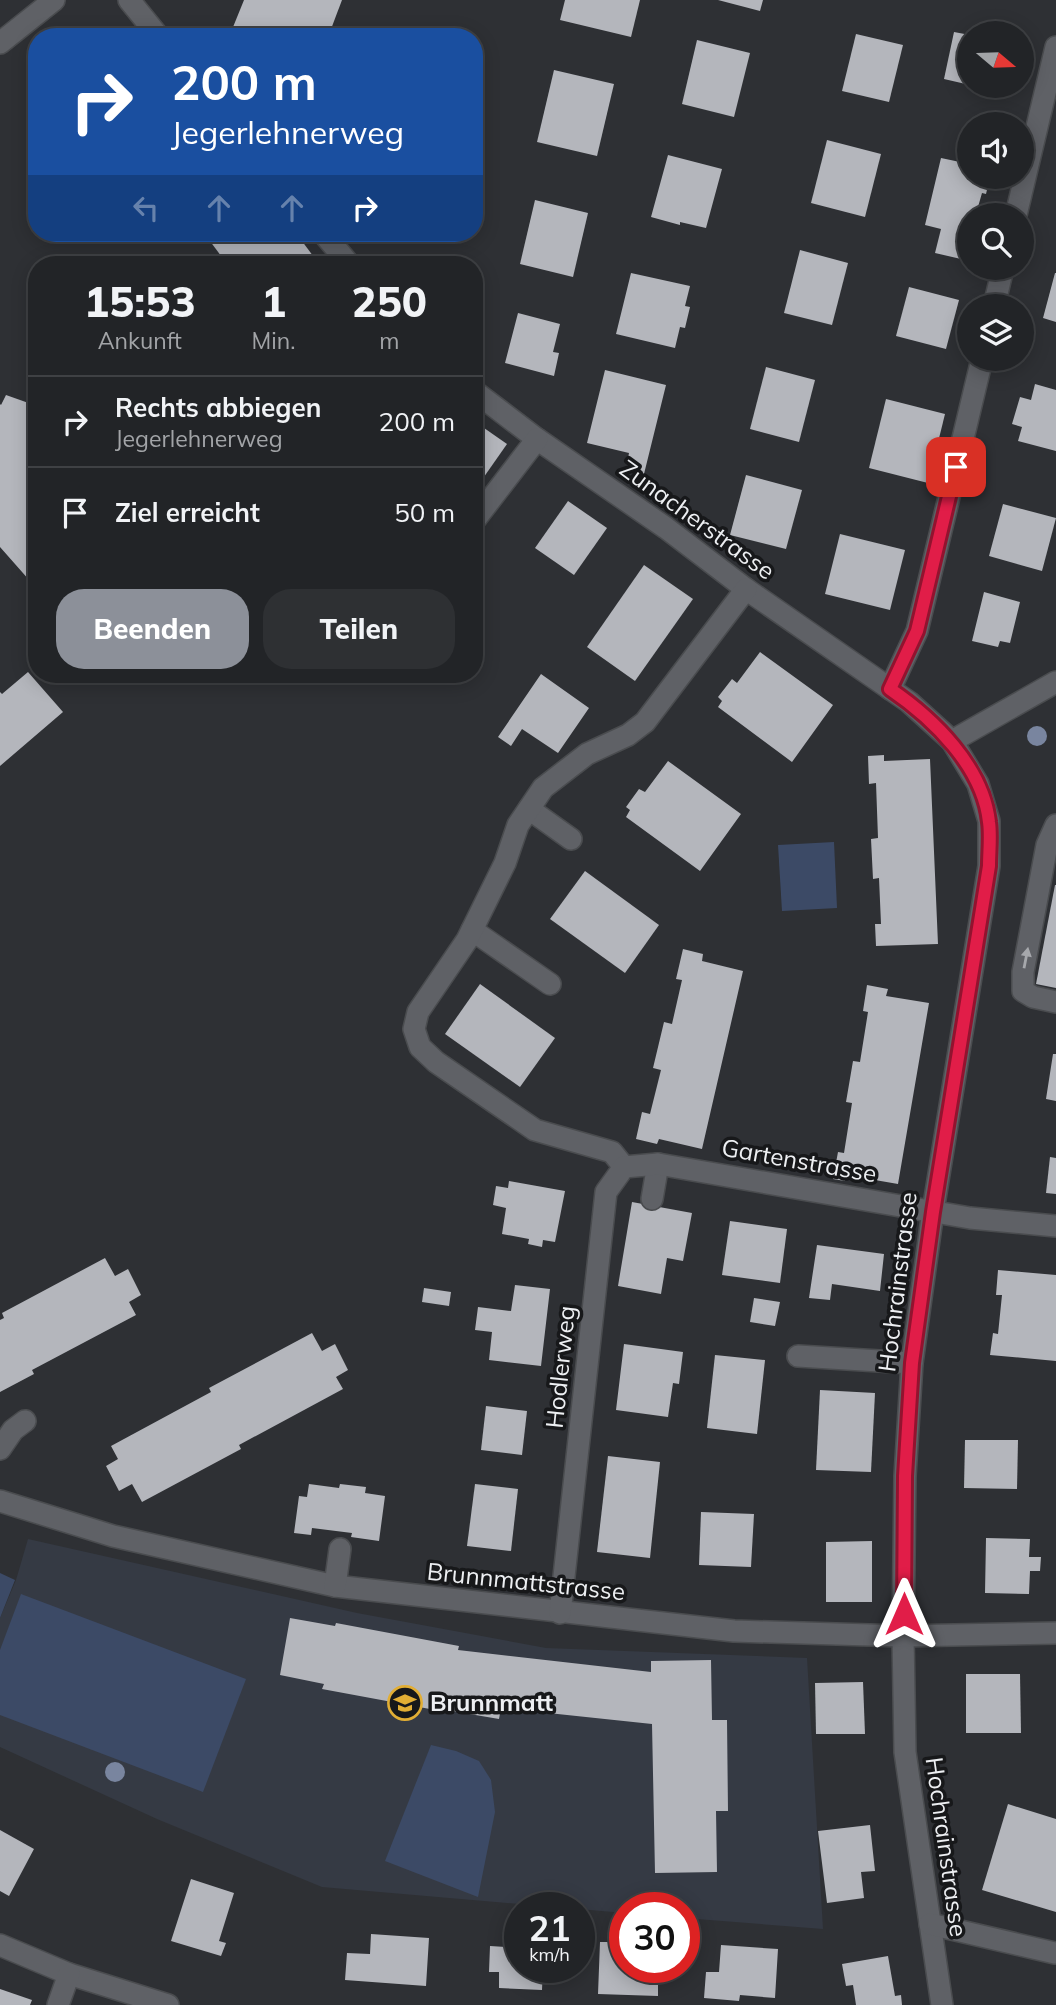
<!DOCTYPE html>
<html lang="de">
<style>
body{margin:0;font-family:Mulish,sans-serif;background:#2e3033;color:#f1f3f6;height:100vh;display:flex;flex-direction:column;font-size:26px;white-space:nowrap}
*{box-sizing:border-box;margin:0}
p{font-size:23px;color:#a2a4a7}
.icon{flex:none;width:38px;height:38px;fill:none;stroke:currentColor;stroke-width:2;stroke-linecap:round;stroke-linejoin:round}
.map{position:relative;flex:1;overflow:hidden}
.details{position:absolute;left:28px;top:256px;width:455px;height:427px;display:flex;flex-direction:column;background:#222427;border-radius:28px;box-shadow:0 4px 18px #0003,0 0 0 2px #3f4144}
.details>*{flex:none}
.hud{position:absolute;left:28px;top:28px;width:455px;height:214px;border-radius:28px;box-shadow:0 4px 18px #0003,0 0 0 2px #3f4144;background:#1a4fa0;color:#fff;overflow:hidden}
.needle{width:46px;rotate:109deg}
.buttons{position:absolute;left:957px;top:21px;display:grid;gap:14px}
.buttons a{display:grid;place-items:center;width:77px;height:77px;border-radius:50%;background:#222427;box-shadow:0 4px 18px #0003,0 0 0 2px #3f4144;font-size:35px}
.speed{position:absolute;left:504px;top:1892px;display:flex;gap:14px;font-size:35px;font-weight:700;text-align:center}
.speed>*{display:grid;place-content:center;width:91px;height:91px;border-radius:50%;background:#222427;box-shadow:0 4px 18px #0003,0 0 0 2px #3f4144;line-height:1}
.speed small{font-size:18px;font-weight:400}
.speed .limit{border:10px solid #d22;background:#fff;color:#111}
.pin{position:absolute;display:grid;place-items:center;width:60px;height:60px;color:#fff;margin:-30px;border-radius:14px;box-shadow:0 4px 10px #0006}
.me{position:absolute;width:77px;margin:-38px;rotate:0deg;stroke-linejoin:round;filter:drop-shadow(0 0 5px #0008)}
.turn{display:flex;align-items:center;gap:24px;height:147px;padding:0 28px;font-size:32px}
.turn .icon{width:91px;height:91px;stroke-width:2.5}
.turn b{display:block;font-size:49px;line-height:60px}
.lanes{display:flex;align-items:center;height:66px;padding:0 28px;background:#0003;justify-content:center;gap:35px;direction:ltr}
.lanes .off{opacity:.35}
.eta{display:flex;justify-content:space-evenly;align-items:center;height:119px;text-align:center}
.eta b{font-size:42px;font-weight:800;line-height:49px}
.primary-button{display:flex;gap:14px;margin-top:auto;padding:14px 28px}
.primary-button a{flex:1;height:80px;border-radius:28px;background:#8c9099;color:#fff;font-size:28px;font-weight:800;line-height:80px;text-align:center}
.primary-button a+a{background:#2e3033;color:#f1f3f6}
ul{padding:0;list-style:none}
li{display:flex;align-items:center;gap:21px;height:91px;padding:0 28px;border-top:2px solid #3f4144}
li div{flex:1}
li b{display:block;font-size:26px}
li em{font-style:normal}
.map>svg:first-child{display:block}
.built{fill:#353a44}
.green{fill:#3c4a66}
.building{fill:#b4b6bc}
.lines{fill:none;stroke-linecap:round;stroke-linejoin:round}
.minor-casing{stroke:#4a4c4f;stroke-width:24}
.minor{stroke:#5f6166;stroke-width:21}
.tree{fill:#79859f}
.oneway{fill:#a6a8ac}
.route-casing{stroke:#92132f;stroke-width:18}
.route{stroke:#e11d48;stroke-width:12}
.labels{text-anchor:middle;stroke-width:7;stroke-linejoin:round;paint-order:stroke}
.street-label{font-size:24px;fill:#edeff2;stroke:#17181a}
.poi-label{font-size:24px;font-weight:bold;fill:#edeff2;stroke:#17181a;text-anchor:start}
</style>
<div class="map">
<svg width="1056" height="2005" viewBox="0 0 1056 2005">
<rect width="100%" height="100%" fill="#2e3034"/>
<polygon class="built" points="28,1539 357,1613 546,1648 807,1658 823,1929 684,1918 684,1908 625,1908 625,1913 322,1887 157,1819 0,1747 0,1618 16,1580"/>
<g class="green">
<polygon points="834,842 837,908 782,911 778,845"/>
<polygon points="0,1573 15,1580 0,1618"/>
<polygon points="21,1594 246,1679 203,1792 0,1715 0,1650"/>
<polygon points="431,1745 456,1751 479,1761 491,1780 495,1812 478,1897 385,1861"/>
</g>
<g class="building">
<polygon points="244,0 342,0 328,37 229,37"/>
<polygon points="565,0 640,0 631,37 560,20"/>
<polygon points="718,0 763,0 760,11"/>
<polygon points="954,32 970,35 970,85 944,79"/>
<polygon points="856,34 903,45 889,102 842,91"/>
<polygon points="697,40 750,53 734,117 682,104"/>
<polygon points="554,70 614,84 597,156 537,142"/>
<polygon points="976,86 1007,86 1005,94"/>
<polygon points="827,140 881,154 865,217 811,203"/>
<polygon points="668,155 722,169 706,228 680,222 680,225 651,217"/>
<polygon points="941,158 960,162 960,160 970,162 970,177 990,177 986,194 982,193 978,207 982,208 980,215 970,215 970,236 967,235 961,259 935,253 941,229 925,225"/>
<polygon points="535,200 588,213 573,277 520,264"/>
<polygon points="204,233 296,233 319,264 227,264"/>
<polygon points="397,233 427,233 425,241"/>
<polygon points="800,250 848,263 832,325 784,313"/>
<polygon points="631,273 690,286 685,306 690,307 685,328 680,327 675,348 616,334"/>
<polygon points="1055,273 1056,273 1056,322 1043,318"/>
<polygon points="909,287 959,300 946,349 896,336"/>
<polygon points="518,313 560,324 553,352 559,353 554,376 505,363"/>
<polygon points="766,367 815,380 799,442 750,429"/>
<polygon points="605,370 666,385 644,474 627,463 629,453 587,443"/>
<polygon points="1035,384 1056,390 1056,451 1018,441 1022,427 1012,424 1020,397 1031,400"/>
<polygon points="6,395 37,406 37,575 30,581 0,547 0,404 1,405"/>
<polygon points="886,399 945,414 928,483 869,468"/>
<polygon points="474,421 507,444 479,484 474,481"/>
<polygon points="746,475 802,490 786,549 730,535"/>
<polygon points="568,501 607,528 574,575 535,548"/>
<polygon points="1003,504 1056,518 1042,571 989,556"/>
<polygon points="840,534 905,550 890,610 825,594"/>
<polygon points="644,565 693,599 635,681 587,647"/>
<polygon points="984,592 1020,602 1010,643 1000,641 998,647 972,641"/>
<polygon points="760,652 833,705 792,762 718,707 722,701 718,697 732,679 737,683"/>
<polygon points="28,672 63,712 0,766 0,692 2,694"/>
<polygon points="541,674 589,708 558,753 522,729 511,746 498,737"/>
<polygon points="884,755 884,761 930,759 938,944 876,946 875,924 881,924 879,878 873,879 871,839 878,838 876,783 869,784 868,756"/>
<polygon points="668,761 741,814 700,871 626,817 630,810 626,807 639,789 645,792"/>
<polygon points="585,871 659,925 625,973 550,919"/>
<polygon points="1055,885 1056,885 1056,988 1036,984"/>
<polygon points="683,949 703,954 702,961 743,971 702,1149 659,1139 657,1144 636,1139 642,1112 650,1114 661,1070 653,1068 664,1022 672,1024 682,980 676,979"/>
<polygon points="480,984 555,1038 520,1087 445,1034"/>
<polygon points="867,985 888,989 886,996 929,1003 898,1184 846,1175 845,1181 833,1179 838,1152 844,1153 852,1103 846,1102 853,1061 860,1062 868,1012 863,1011"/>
<polygon points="1053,1054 1056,1054 1056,1101 1046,1099"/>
<polygon points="1050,1157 1056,1158 1056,1194 1046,1193"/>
<polygon points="509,1181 565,1191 555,1242 543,1240 542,1247 528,1244 529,1239 502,1234 506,1208 493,1205 496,1186 508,1188"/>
<polygon points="632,1202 692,1213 683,1261 667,1258 661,1294 618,1286"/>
<polygon points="730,1221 787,1229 780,1283 722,1275"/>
<polygon points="817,1245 884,1254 880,1291 832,1284 830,1300 809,1298"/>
<polygon points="105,1258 115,1276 128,1269 141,1295 129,1302 136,1315 32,1370 34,1374 0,1392 0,1320 4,1318 2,1313"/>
<polygon points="998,1270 1056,1275 1056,1361 990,1355 993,1333 998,1334 1002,1295 996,1295"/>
<polygon points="515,1285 550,1289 541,1366 489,1360 492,1332 475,1330 478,1307 511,1311"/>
<polygon points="424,1288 451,1292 449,1306 422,1302"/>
<polygon points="754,1298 780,1302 775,1326 750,1322"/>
<polygon points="312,1333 322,1351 335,1344 348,1370 336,1377 343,1389 239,1445 241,1449 142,1502 132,1484 119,1491 106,1466 118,1459 111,1446 211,1392 209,1388"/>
<polygon points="624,1344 683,1352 679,1384 673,1383 668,1417 616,1410"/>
<polygon points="715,1355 765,1360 757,1434 707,1428"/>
<polygon points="820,1390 875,1393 871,1472 816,1470"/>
<polygon points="486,1406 527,1411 522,1455 481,1450"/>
<polygon points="965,1440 1018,1440 1017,1489 964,1488"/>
<polygon points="608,1456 660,1462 650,1558 597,1552"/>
<polygon points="309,1484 339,1488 340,1484 366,1487 365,1493 385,1496 379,1541 351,1537 352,1533 312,1528 311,1535 294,1533 299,1496 307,1497"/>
<polygon points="475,1484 518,1489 511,1551 467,1546"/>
<polygon points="701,1512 754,1514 751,1567 699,1565"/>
<polygon points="986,1538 1030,1539 1029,1557 1041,1557 1040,1571 1030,1571 1029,1594 985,1593"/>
<polygon points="872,1541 872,1602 826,1602 826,1542"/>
<polygon points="290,1618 335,1626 336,1623 459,1646 458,1650 651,1672 651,1661 711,1660 712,1720 727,1720 728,1811 716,1811 717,1872 655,1873 652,1724 501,1708 499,1719 446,1710 446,1712 322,1689 324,1684 280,1675"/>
<polygon points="966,1674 1020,1674 1021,1733 966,1733"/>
<polygon points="863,1682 865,1734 816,1734 815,1683"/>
<polygon points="1008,1804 1056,1819 1056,1912 982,1890"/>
<polygon points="870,1825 875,1871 861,1872 864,1898 827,1903 818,1831"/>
<polygon points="0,1830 34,1849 9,1896 0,1891"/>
<polygon points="191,1879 234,1893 219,1941 226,1943 221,1956 171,1941"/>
<polygon points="371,1934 429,1938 426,1986 345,1980 347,1953 370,1954"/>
<polygon points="600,1942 625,1942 625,1967 658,1967 658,1996 598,1994"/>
<polygon points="721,1945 778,1949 775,1998 740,1995 739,2001 704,1998 706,1972 719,1972"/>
<polygon points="490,1946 520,1948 520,1967 543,1967 542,1990 499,1988 499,1972 489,1972"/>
<polygon points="888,1956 895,1996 901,1995 902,2005 856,2005 853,1985 846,1986 842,1964"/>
<polygon points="0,1989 32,2000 30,2005 0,2005"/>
</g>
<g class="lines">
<g class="minor-casing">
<g id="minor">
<polyline points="129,0 159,37"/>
<polyline points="0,43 54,0"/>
<polyline points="1016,215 1056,47"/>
<polyline points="323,233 349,264"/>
<polyline points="994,306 1003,268"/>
<polyline points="474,391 537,439 666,528 746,589 909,702 952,741 978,784 989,821 989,866 933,1211 912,1363 905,1476 903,1636 905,1752 942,2005"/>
<polyline points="474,521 537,439"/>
<polyline points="890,689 917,631 982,359"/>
<polyline points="952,741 1056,682"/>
<polyline points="529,809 571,839"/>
<polyline points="1056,825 1047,845 1023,972 1023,991 1033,997 1056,1002"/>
<polyline points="472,930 550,984"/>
<polyline points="624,1167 612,1152 535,1130 436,1062 420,1047 414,1029 418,1012 467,940 505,863 518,825 543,788 587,754 628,735 645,722 746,589"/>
<polyline points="652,1199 658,1164"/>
<polyline points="798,1356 912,1363"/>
<polyline points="0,1449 13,1430 25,1421"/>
<polyline points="0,1501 113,1536 335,1586 734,1631 903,1636 1056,1633"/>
<polyline points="335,1586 340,1549"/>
<polyline points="560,1613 606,1192 624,1167 658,1164 970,1218 1056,1226"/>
<polyline points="930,1924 1055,1953"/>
<polyline points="0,1945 69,1974 168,2005"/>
<polyline points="58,2005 69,1974"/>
</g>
</g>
<use href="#minor" class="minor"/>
</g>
<g class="tree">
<circle cx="1037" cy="736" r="10"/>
<circle cx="115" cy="1772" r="10"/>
</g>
<defs><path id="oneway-solid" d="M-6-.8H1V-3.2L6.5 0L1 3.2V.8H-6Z" transform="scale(1.75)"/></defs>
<use class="oneway" href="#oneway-solid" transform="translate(1026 958) rotate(-79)"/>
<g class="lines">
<g class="route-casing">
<path id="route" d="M904 1614 905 1476 912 1363 933 1212 989 866C989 852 991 836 989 822 983 767 934 719 890 689L917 631 956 467"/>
</g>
<use href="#route" class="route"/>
</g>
<defs>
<g id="school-ring" transform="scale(1.75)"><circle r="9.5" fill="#17181a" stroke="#e2ae34" stroke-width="1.5"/><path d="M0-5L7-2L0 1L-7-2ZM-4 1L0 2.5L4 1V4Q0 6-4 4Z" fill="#e2ae34"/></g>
</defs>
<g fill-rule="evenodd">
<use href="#school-ring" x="405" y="1703"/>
</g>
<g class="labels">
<g class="street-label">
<text transform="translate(697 520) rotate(36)" y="8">Zunacherstrasse</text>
<text transform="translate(799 1161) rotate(10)" y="8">Gartenstrasse</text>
<text transform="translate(898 1282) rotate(-83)" y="8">Hochrainstrasse</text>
<text transform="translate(561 1367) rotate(-84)" y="8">Hodlerweg</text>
<text transform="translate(526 1582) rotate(6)" y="8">Brunnmattstrasse</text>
<text transform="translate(946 1847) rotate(82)" y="8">Hochrainstrasse</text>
</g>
<g class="poi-label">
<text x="430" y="1711">Brunnmatt</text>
</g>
</g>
</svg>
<div class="buttons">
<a><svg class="needle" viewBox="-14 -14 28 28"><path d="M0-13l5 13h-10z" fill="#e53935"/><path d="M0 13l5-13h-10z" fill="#a2a4a7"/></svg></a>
<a><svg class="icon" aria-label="sound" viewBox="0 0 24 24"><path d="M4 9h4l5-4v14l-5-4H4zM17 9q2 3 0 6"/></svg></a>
<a><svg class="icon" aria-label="search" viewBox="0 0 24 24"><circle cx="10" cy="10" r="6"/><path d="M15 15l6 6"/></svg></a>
<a><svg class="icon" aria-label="layers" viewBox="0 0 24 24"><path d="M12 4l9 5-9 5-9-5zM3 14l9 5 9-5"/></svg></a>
</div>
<div class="speed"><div>21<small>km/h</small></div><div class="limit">30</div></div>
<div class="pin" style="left:956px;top:467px;background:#d93025"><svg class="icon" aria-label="arrive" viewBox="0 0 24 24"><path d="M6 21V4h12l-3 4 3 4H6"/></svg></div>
<svg class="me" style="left:904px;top:1614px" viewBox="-20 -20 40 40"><path d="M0-17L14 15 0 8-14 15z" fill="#e11d48" stroke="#fff" stroke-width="4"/></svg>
<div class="hud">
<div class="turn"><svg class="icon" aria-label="right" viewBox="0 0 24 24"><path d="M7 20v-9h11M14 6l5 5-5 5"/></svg><div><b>200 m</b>Jegerlehnerweg</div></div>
<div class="lanes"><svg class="icon off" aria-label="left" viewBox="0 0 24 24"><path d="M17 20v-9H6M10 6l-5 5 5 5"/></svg><svg class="icon off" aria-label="ahead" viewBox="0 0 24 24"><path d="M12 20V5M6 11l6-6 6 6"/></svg><svg class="icon off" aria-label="ahead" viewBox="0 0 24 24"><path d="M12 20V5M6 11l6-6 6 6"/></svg><svg class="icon" aria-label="right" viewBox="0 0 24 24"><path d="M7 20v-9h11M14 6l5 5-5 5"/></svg></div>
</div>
<section class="details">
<div class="eta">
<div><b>15:53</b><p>Ankunft</p></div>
<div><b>1</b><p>Min.</p></div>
<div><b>250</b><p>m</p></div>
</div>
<ul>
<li><svg class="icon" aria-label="right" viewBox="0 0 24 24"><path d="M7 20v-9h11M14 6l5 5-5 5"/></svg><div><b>Rechts abbiegen</b><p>Jegerlehnerweg</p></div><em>200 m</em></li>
<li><svg class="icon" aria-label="arrive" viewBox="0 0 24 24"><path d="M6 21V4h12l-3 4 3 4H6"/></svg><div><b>Ziel erreicht</b></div><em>50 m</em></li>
</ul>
<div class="primary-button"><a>Beenden</a><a>Teilen</a></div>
</section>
</div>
